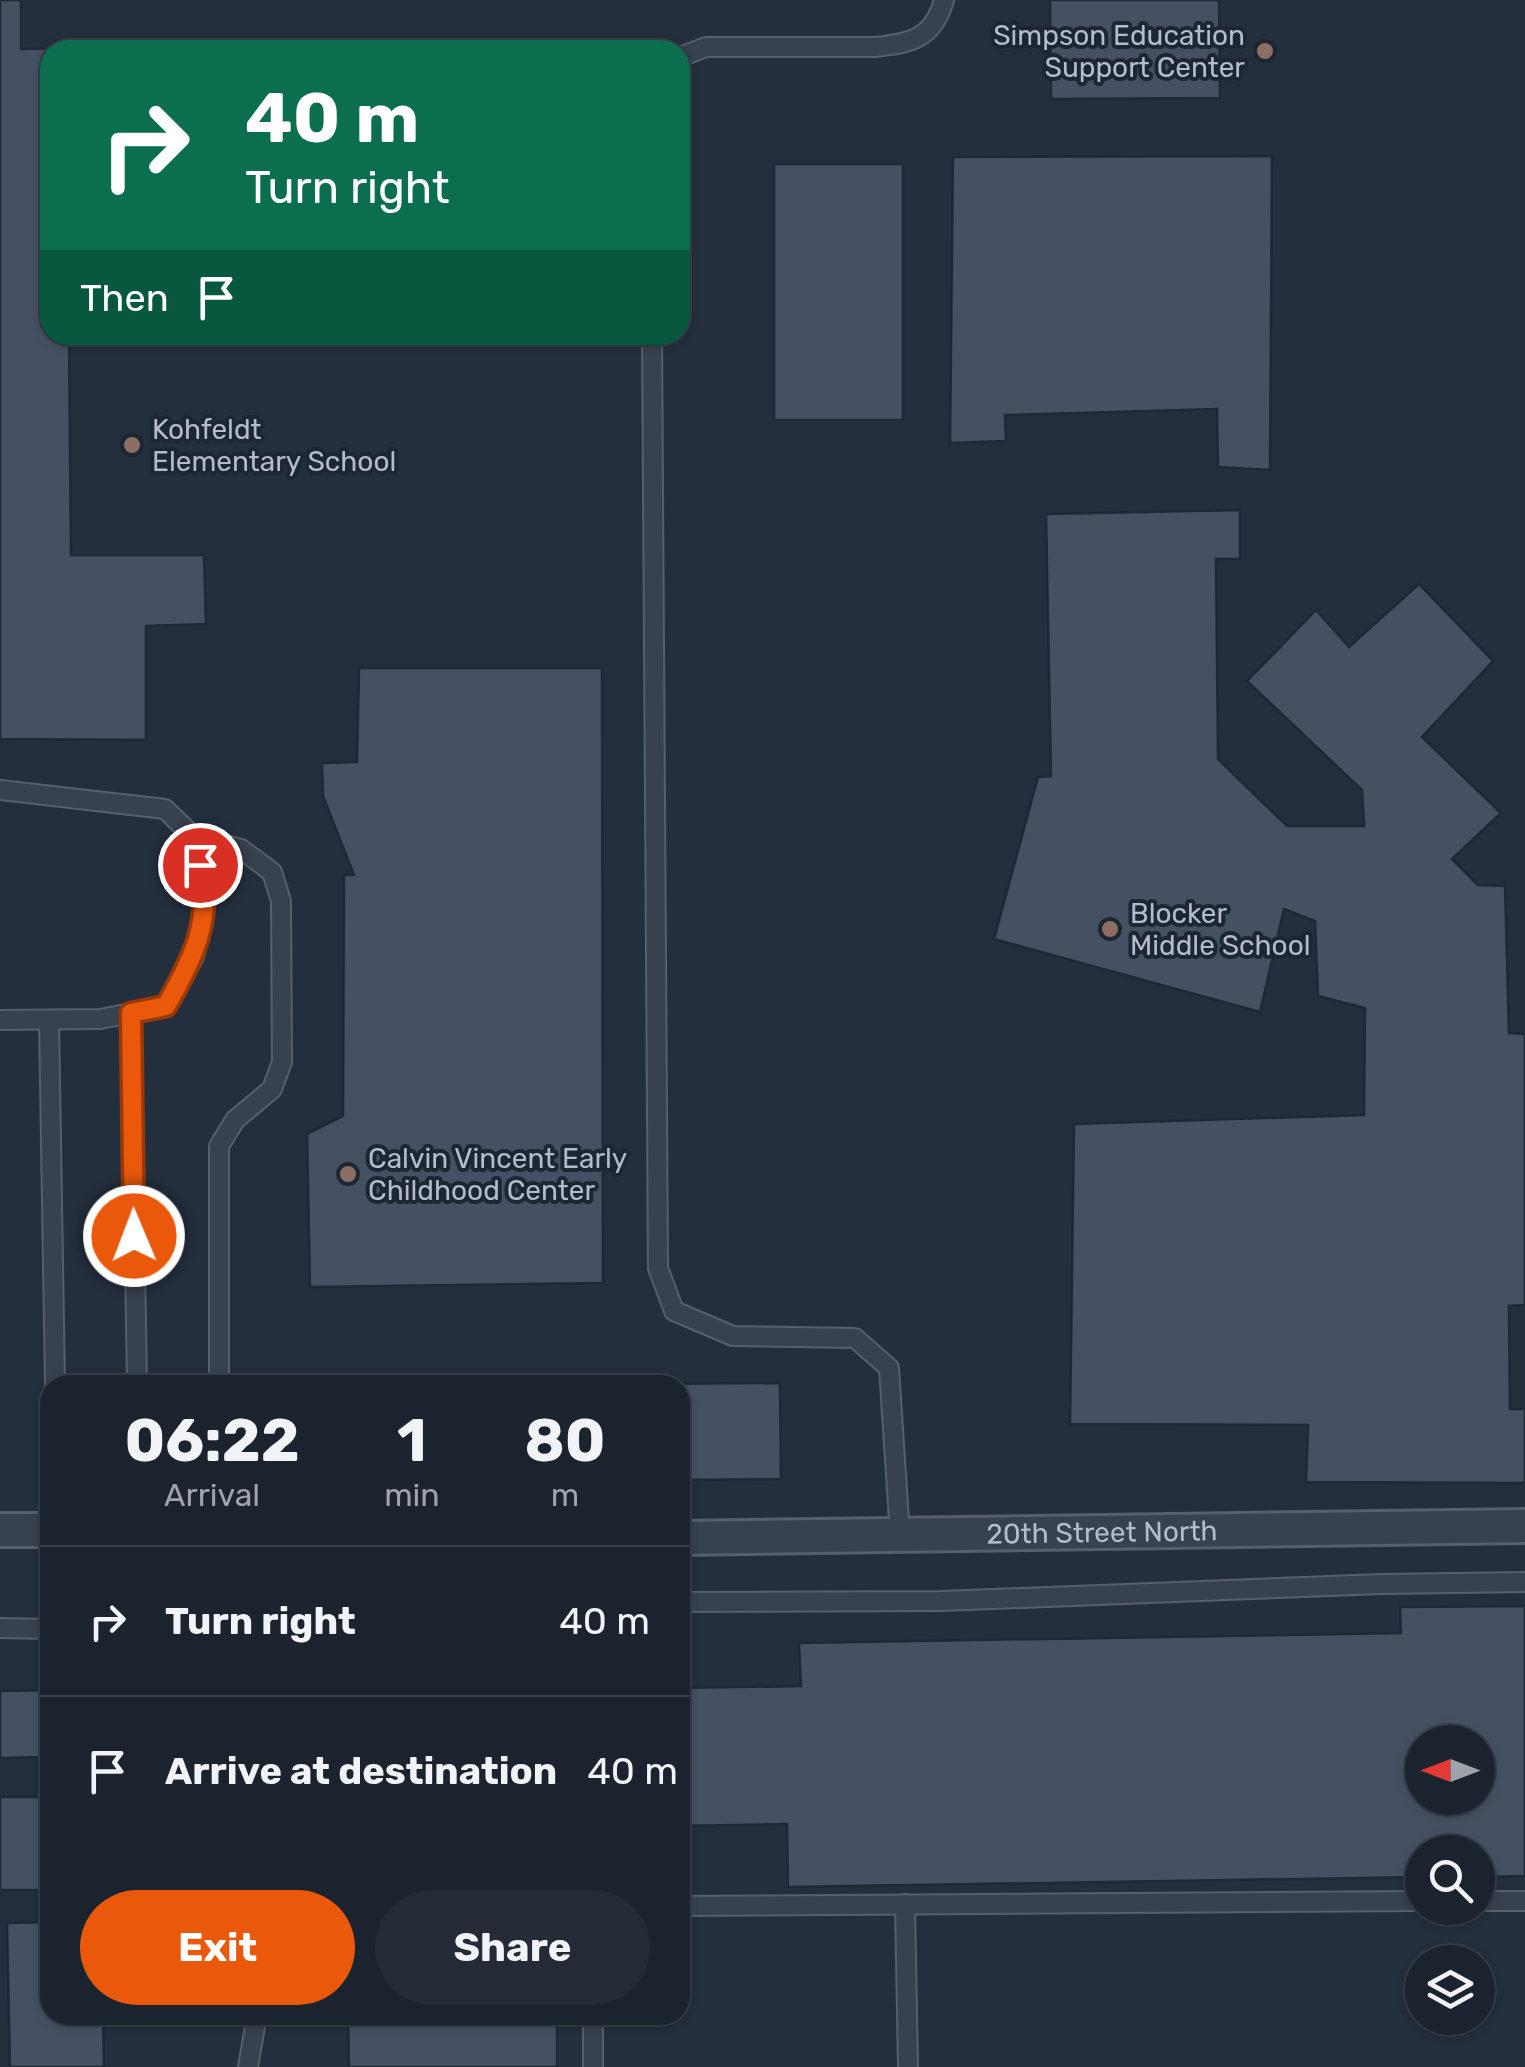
<!DOCTYPE html>
<style>
body{margin:0;font-family:Rubik,sans-serif;background:#242b36;color:#f1f3f6;height:100vh;display:flex;flex-direction:column;font-size:38px;white-space:nowrap}
*{box-sizing:border-box;margin:0}
p{font-size:32px;color:#a0a4aa}
.icon{flex:none;width:55px;height:55px;fill:none;stroke:currentColor;stroke-width:2;stroke-linecap:round;stroke-linejoin:round}
.map{position:relative;flex:1;overflow:hidden}
.drawer{position:absolute;left:40px;top:1375px;width:650px;height:650px;display:flex;flex-direction:column;background:#1b232e;border-radius:30px;box-shadow:0 2px 8px #0004,0 0 0 2px #39404a}
.drawer>*{flex:none}
.top-card{position:absolute;left:40px;top:40px;width:650px;height:305px;border-radius:30px;box-shadow:0 2px 8px #0004,0 0 0 2px #39404a;background:#0b6e4f;color:#fff;overflow:hidden}
.needle{width:65px;rotate:270deg}
.tools{position:absolute;left:1405px;top:1725px;display:grid;gap:20px}
.tools a{display:grid;place-items:center;width:90px;height:90px;border-radius:50%;background:#1b232e;box-shadow:0 2px 8px #0004,0 0 0 2px #39404a;font-size:50px}
.pin{position:absolute;display:grid;place-items:center;width:85px;height:85px;color:#fff;margin:-42px;border:5px solid #fff;border-radius:50%;box-shadow:0 2px 10px #0007}
.me{position:absolute;width:110px;margin:-55px;rotate:359deg;stroke-linejoin:round;filter:drop-shadow(0 0 8px #0008)}
.turn{display:flex;align-items:center;gap:35px;height:210px;padding:0 40px;font-size:45px}
.turn .icon{width:130px;height:130px;stroke-width:2.5}
.turn b{display:block;font-size:70px;line-height:85px}
.then{display:flex;align-items:center;height:95px;padding:0 40px;background:#0003;gap:20px;font-size:38px}
.eta{display:flex;justify-content:space-evenly;align-items:center;height:170px;text-align:center}
.eta b{font-size:60px;font-weight:700;line-height:70px}
.button{display:flex;gap:20px;margin-top:auto;padding:20px 40px}
.button a{flex:1;height:115px;border-radius:60px;background:#ea580c;color:#fff;font-size:40px;font-weight:700;line-height:115px;text-align:center}
.button a+a{background:#242b36;color:#f1f3f6}
ul{padding:0;list-style:none}
li{display:flex;align-items:center;gap:30px;height:150px;padding:0 40px;border-top:2px solid #39404a}
li div{flex:1}
li b{display:block;font-size:38px}
li em{font-style:normal}
.map>svg:first-child{display:block}
.building{fill:#455162;stroke:#1f2835;stroke-width:2.5;fill-rule:evenodd}
.lines{fill:none;stroke-linecap:round;stroke-linejoin:round}
.lane-casing{stroke:#565f6c;stroke-width:22}
.street-casing{stroke:#565f6c;stroke-width:38}
.lane{stroke:#38414e;stroke-width:18}
.street{stroke:#38414e;stroke-width:32}
.route-casing{stroke:#983908;stroke-width:25}
.route{stroke:#ea580c;stroke-width:18}
.education-dot{fill:#8d6e63;stroke:#1d2633;stroke-width:4}
.labels{text-anchor:middle;stroke-width:8;stroke-linejoin:round;paint-order:stroke}
.poi-label{font-size:28px;fill:#b4bcc9;stroke:#1d2633;text-anchor:start}
.street-label{font-size:28px;fill:#b4bcc9;stroke:#1d2633}
</style>
<div class="map">
<svg width="1525" height="2067" viewBox="0 0 1525 2067">
<rect width="100%" height="100%" fill="#242f3e"/>
<g class="building">
<polygon points="0,0 21,0 21,49 66,48 50,50 50,335 69,335 71,555 204,555 206,624 146,626 146,740 0,739"/>
<polygon points="1050,0 1219,0 1220,98 1051,99"/>
<polygon points="1272,156 1270,470 1218,467 1217,409 1005,415 1006,441 950,443 953,157"/>
<rect x="774" y="164" width="129" height="256"/>
<polygon points="1240,510 1240,559 1216,559 1218,759 1287,826 1364,826 1362,790 1247,681 1316,610 1349,647 1419,584 1493,661 1422,737 1501,813 1452,859 1478,885 1505,886 1509,1033 1525,1034 1525,1305 1509,1306 1510,1409 1525,1409 1525,1483 1306,1482 1308,1425 1070,1424 1074,1124 1364,1115 1365,1008 1318,996 1315,921 1284,909 1260,1012 994,939 1038,777 1051,776 1046,514"/>
<polygon points="359,668 602,668 603,1283 310,1287 307,1134 343,1116 344,875 354,875 323,796 322,763 357,762"/>
<polygon points="780,1383 781,1479 680,1480 680,1385 521,1385"/>
<path d="M1525 1606V1876L1478 1877V1852H1422V1877L788 1887 787 1824 680 1826V1688L801 1686 799 1643 1401 1633 1400 1607ZM1422 1742H1478V1798H1422Z"/>
<polygon points="50,1690 50,1757 0,1758 0,1691"/>
<rect x="0" y="1797" width="50" height="93"/>
<polygon points="50,1922 50,2015 103,2015 104,2067 10,2067 7,1923"/>
<polygon points="348,2015 557,2015 557,2067 349,2067"/>
</g>
<g class="lines">
<g class="lane-casing">
<g id="lane">
<path d="M680 57 706 47H875C911 43 933 39 944 0"/>
<polyline points="652,335 658,1268 674,1311 733,1336 855,1338 889,1368 900,1536"/>
<polyline points="0,790 165,809 194,837 207,892 194,957 167,1006 100,1019 0,1020"/>
<polyline points="194,837 241,849 272,872 281,901 282,1062 272,1089 235,1120 219,1146 219,1385"/>
<polyline points="131,1013 137,1385"/>
<polyline points="49,1020 55,1385"/>
<polyline points="680,1602 942,1601 1382,1584 1525,1582"/>
<polyline points="0,1628 50,1629"/>
<polyline points="1478,1901 1525,1901"/>
<polyline points="905,1904 908,2067"/>
<polyline points="680,1906 1422,1901"/>
<polyline points="593,2015 593,2067"/>
<polyline points="248,2067 257,2015"/>
</g>
</g>
<g class="street-casing">
<g id="street">
<polyline points="0,1530 50,1530"/>
<path id="s1" d="M680 1538 1525 1526"/>
</g>
</g>
<use href="#lane" class="lane"/>
<use href="#street" class="street"/>
</g>
<g class="lines">
<g class="route-casing">
<path id="route" d="M134 1236 131 1013 166 1006C193 959 213 920 200 865"/>
</g>
<use href="#route" class="route"/>
</g>
<g class="education-dot">
<circle cx="1265" cy="51" r="10"/>
<circle cx="132" cy="445" r="10"/>
<circle cx="1110" cy="929" r="10"/>
<circle cx="348" cy="1174" r="10"/>
</g>
<g class="labels">
<g class="poi-label">
<text x="1245" y="45" text-anchor="end">Simpson Education<tspan x="1245" dy="32">Support Center</tspan></text>
<text x="152" y="439">Kohfeldt<tspan x="152" dy="32">Elementary School</tspan></text>
<text x="1130" y="923">Blocker<tspan x="1130" dy="32">Middle School</tspan></text>
<text x="368" y="1168">Calvin Vincent Early<tspan x="368" dy="32">Childhood Center</tspan></text>
</g>
<g class="street-label">
<text dy="10" stroke="none"><textPath href="#s1" startOffset="422">20th Street North</textPath></text>
</g>
</g>
</svg>
<div class="tools">
<a><svg class="needle" viewBox="-14 -14 28 28"><path d="M0-13l5 13h-10z" fill="#e53935"/><path d="M0 13l5-13h-10z" fill="#a0a4aa"/></svg></a>
<a><svg class="icon" aria-label="search" viewBox="0 0 24 24"><circle cx="10" cy="10" r="6"/><path d="M15 15l6 6"/></svg></a>
<a><svg class="icon" aria-label="layers" viewBox="0 0 24 24"><path d="M12 4l9 5-9 5-9-5zM3 14l9 5 9-5"/></svg></a>
</div>
<div class="pin" style="left:200px;top:865px;background:#d93025"><svg class="icon" aria-label="arrive" viewBox="0 0 24 24"><path d="M6 21V4h12l-3 4 3 4H6"/></svg></div>
<svg class="me" style="left:134px;top:1236px" viewBox="-20 -20 40 40"><circle r="17" fill="#ea580c" stroke="#fff" stroke-width="3"/><path d="M0-11L8 9 0 5-8 9z" fill="#fff"/></svg>
<div class="top-card">
<div class="turn"><svg class="icon" aria-label="right" viewBox="0 0 24 24"><path d="M7 20v-9h11M14 6l5 5-5 5"/></svg><div><b>40 m</b>Turn right</div></div>
<div class="then">Then<svg class="icon" aria-label="arrive" viewBox="0 0 24 24"><path d="M6 21V4h12l-3 4 3 4H6"/></svg></div>
</div>
<section class="drawer">
<div class="eta">
<div><b>06:22</b><p>Arrival</p></div>
<div><b>1</b><p>min</p></div>
<div><b>80</b><p>m</p></div>
</div>
<ul>
<li><svg class="icon" aria-label="right" viewBox="0 0 24 24"><path d="M7 20v-9h11M14 6l5 5-5 5"/></svg><div><b>Turn right</b></div><em>40 m</em></li>
<li><svg class="icon" aria-label="arrive" viewBox="0 0 24 24"><path d="M6 21V4h12l-3 4 3 4H6"/></svg><div><b>Arrive at destination</b></div><em>40 m</em></li>
</ul>
<div class="button"><a>Exit</a><a>Share</a></div>
</section>
</div>
